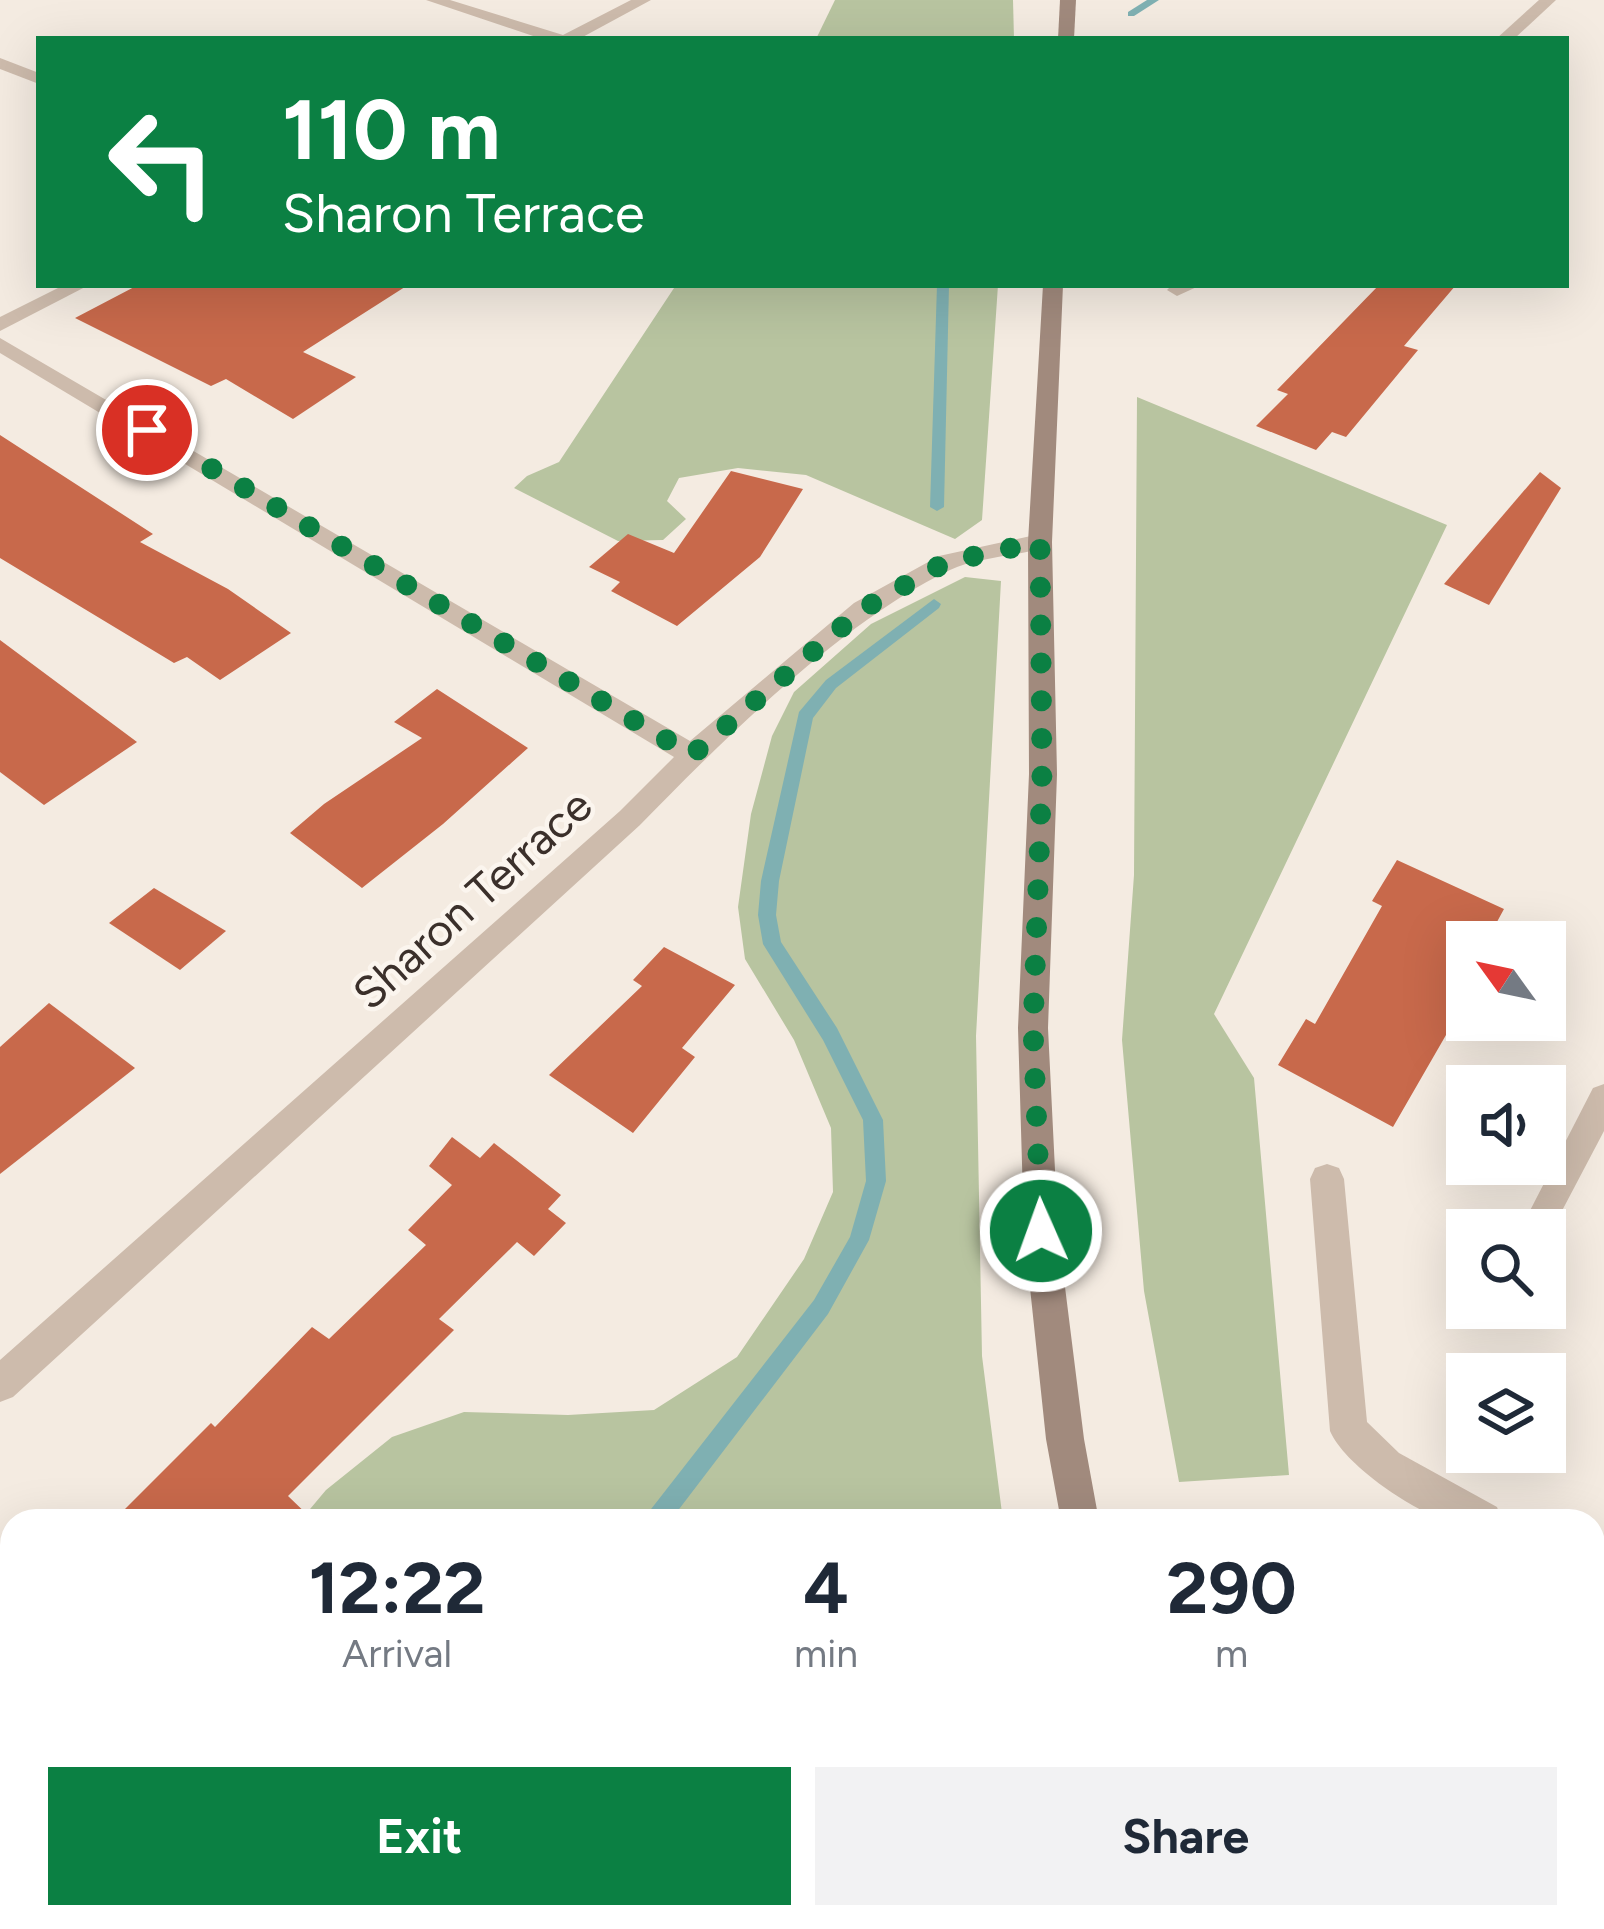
<!DOCTYPE html>
<style>
body{margin:0;font-family:Figtree,sans-serif;background:#f2f2f3;color:#1f2937;height:100vh;display:flex;flex-direction:column;font-size:45px;white-space:nowrap}
*{box-sizing:border-box;margin:0}
p{font-size:39px;color:#747a83}
.icon{flex:none;width:66px;height:66px;fill:none;stroke:currentColor;stroke-width:2;stroke-linecap:round;stroke-linejoin:round}
.map{position:relative;flex:1;overflow:hidden}
.sheet{position:absolute;left:0px;top:1509px;width:1605px;height:420px;display:flex;flex-direction:column;background:#fff;border-radius:36px 36px 0 0;box-shadow:0 12px 48px #0002}
.sheet>*{flex:none}
.guide{position:absolute;left:36px;top:36px;width:1533px;height:252px;border-radius:0px;box-shadow:0 12px 48px #0002;background:#0b8043;color:#fff;overflow:hidden}
.needle{width:78px;rotate:303deg}
.tools{position:absolute;left:1446px;top:921px;display:grid;gap:24px}
.tools a{display:grid;place-items:center;width:120px;height:120px;border-radius:0px;background:#fff;box-shadow:0 12px 48px #0002;font-size:60px}
.pin{position:absolute;display:grid;place-items:center;width:102px;height:102px;color:#fff;margin:-51px;border:6px solid #fff;border-radius:50%;box-shadow:0 3px 12px #0007}
.me{position:absolute;width:132px;margin:-66px;rotate:358deg;stroke-linejoin:round;filter:drop-shadow(0 0 9px #0008)}
.turn{display:flex;align-items:center;gap:42px;height:252px;padding:0 48px;font-size:54px}
.turn .icon{width:156px;height:156px;stroke-width:2.5}
.turn b{display:block;font-size:84px;line-height:102px}
.eta{display:flex;justify-content:space-evenly;align-items:center;height:204px;text-align:center}
.eta b{font-size:72px;font-weight:700;line-height:84px}
.action{display:flex;gap:24px;margin-top:auto;padding:24px 48px}
.action a{flex:1;height:138px;border-radius:0px;background:#0b8043;color:#fff;font-size:48px;font-weight:700;line-height:138px;text-align:center}
.action a+a{background:#f2f2f3;color:#1f2937}
.map>svg:first-child{display:block}
.green{fill:#b8c4a0}
.lines{fill:none;stroke-linecap:round;stroke-linejoin:round}
.stream{fill:#7fb0b2;fill-rule:evenodd}
.building{fill:#c8694b}
.lane{fill:#cdbbac;fill-rule:evenodd}
.street{fill:#cdbbac;fill-rule:evenodd}
.secondary{fill:#a18a7d;fill-rule:evenodd}
.route{stroke:#0b8043;stroke-width:21;stroke-dasharray:0 37.8}
.labels{text-anchor:middle;stroke-width:9;stroke-linejoin:round;paint-order:stroke}
.street-label{font-size:45px;fill:#3b302b;stroke:#fbf5ee}
</style>
<div class="map">
<svg width="1604" height="1929" viewBox="0 0 1604 1929">
<rect width="100%" height="100%" fill="#f4ebe1"/>
<g class="green">
<polygon points="835,0 1013,0 1014,39 816,39"/>
<polygon points="676,285 998,285 982,520 955,539 806,475 738,468 679,478 667,501 686,519 663,540 618,541 514,488 527,476 559,462"/>
<polygon points="1137,397 1447,525 1214,1014 1254,1078 1289,1475 1179,1482 1144,1291 1122,1040 1134,875"/>
<polygon points="965,577 1001,581 976,1036 982,1356 1003,1521 300,1521 326,1490 392,1437 464,1412 568,1415 654,1410 737,1357 804,1259 833,1192 831,1128 794,1040 745,959 738,907 751,814 772,736 794,692 871,624"/>
<polygon points="19,1917 1054,1917 1055,1929 8,1929"/>
<polygon points="1296,1917 1487,1917 1502,1929 1298,1929"/>
</g>
<g class="lines">
<g class="stream">
<polygon points="1147,0 1159,0 1134,16 1128,16 1128,12"/>
<polygon points="937,285 949,285 944,507 937,511 930,507"/>
<polygon points="934,599 941,604 939,608 836,688 813,718 779,881 776,915 781,942 837,1028 883,1120 886,1181 869,1240 828,1314 670,1521 644,1521 648,1513 814,1300 850,1237 866,1181 863,1120 823,1040 763,944 758,915 761,881 799,712 826,680"/>
<polygon points="464,1917 490,1917 488,1929 462,1929"/>
</g>
</g>
<g class="building">
<polygon points="138,285 408,285 303,352 356,377 293,419 226,379 211,386 75,318"/>
<polygon points="1379,285 1456,285 1404,346 1418,350 1346,437 1332,432 1316,450 1256,426 1288,394 1277,390"/>
<polygon points="0,435 153,534 140,542 228,589 291,633 220,680 187,657 174,663 0,558"/>
<polygon points="731,471 803,489 760,557 677,626 611,591 620,582 589,567 628,534 674,553"/>
<polygon points="1540,472 1561,488 1489,605 1444,584"/>
<polygon points="0,640 137,742 44,805 0,772"/>
<polygon points="437,689 528,748 443,824 362,888 290,833 324,804 422,738 394,722"/>
<polygon points="1397,860 1504,909 1486,942 1467,942 1467,978 1456,998 1465,1002 1393,1127 1278,1065 1306,1019 1315,1024 1382,906 1372,901"/>
<polygon points="154,888 226,931 180,970 109,923"/>
<polygon points="664,947 735,985 682,1048 695,1057 633,1133 549,1075 642,986 633,980"/>
<polygon points="49,1003 135,1068 0,1174 0,1047"/>
<polygon points="452,1137 480,1158 494,1143 561,1195 548,1209 566,1223 534,1256 517,1242 439,1319 454,1330 288,1496 314,1521 113,1521 211,1423 215,1427 312,1327 329,1339 426,1245 408,1230 452,1185 429,1166"/>
</g>
<g class="lines">
<path class="lane" d="M1327 1164 1339 1168 1344 1179 1367 1422 1399 1453 1497 1507 1502 1521C1485 1521 1460 1525 1444 1520 1409 1508 1344 1464 1330 1431L1310 1179 1315 1168Z"/>
<g class="street">
<polygon points="426,0 450,0 563,35 631,0 651,0 579,39 542,39"/>
<polygon points="1539,0 1556,0 1514,39 1496,39"/>
<polygon points="0,58 39,73 39,84 0,69"/>
<polygon points="64,285 89,285 0,331 0,317"/>
<polygon points="1172,285 1201,285 1177,296 1167,290"/>
<path d="M0 338 690 741 854 603 939 556 1040 534 1052 542 1048 547C1017 556 979 557 950 570 842 621 723 740 640 825L13 1397 0 1402V1360L620 811 674 757 0 353Z"/>
<polygon points="1604,1084 1604,1131 1545,1243 1545,1230 1520,1230 1593,1088"/>
</g>
<g class="secondary">
<polygon points="1060,0 1076,0 1074,39 1058,39"/>
<polygon points="1043,285 1063,285 1052,542 1057,774 1048,1028 1058,1231 1084,1439 1099,1521 1061,1521 1046,1439 1024,1231 1018,1028 1029,774 1028,542"/>
<polygon points="1135,1917 1179,1917 1181,1929 1137,1929"/>
</g>
</g>
<g class="lines">
<polyline class="route" points="147,430 692,755 863,609 946,562 1040,542 1042,774 1033,1028 1041,1231"/>
</g>
<g class="labels">
<g class="street-label">
<text transform="translate(472 899) rotate(-42)" y="16">Sharon Terrace</text>
</g>
</g>
</svg>
<div class="tools">
<a><svg class="needle" viewBox="-14 -14 28 28"><path d="M0-13l5 13h-10z" fill="#e53935"/><path d="M0 13l5-13h-10z" fill="#747a83"/></svg></a>
<a><svg class="icon" aria-label="sound" viewBox="0 0 24 24"><path d="M4 9h4l5-4v14l-5-4H4zM17 9q2 3 0 6"/></svg></a>
<a><svg class="icon" aria-label="search" viewBox="0 0 24 24"><circle cx="10" cy="10" r="6"/><path d="M15 15l6 6"/></svg></a>
<a><svg class="icon" aria-label="layers" viewBox="0 0 24 24"><path d="M12 4l9 5-9 5-9-5zM3 14l9 5 9-5"/></svg></a>
</div>
<div class="pin" style="left:147px;top:430px;background:#d93025"><svg class="icon" aria-label="arrive" viewBox="0 0 24 24"><path d="M6 21V4h12l-3 4 3 4H6"/></svg></div>
<svg class="me" style="left:1041px;top:1231px" viewBox="-20 -20 40 40"><circle r="17" fill="#0b8043" stroke="#fff" stroke-width="3"/><path d="M0-11L8 9 0 5-8 9z" fill="#fff"/></svg>
<div class="guide">
<div class="turn"><svg class="icon" aria-label="left" viewBox="0 0 24 24"><path d="M17 20v-9H6M10 6l-5 5 5 5"/></svg><div><b>110 m</b>Sharon Terrace</div></div>
</div>
<section class="sheet">
<div class="eta">
<div><b>12:22</b><p>Arrival</p></div>
<div><b>4</b><p>min</p></div>
<div><b>290</b><p>m</p></div>
</div>
<div class="action"><a>Exit</a><a>Share</a></div>
</section>
</div>
